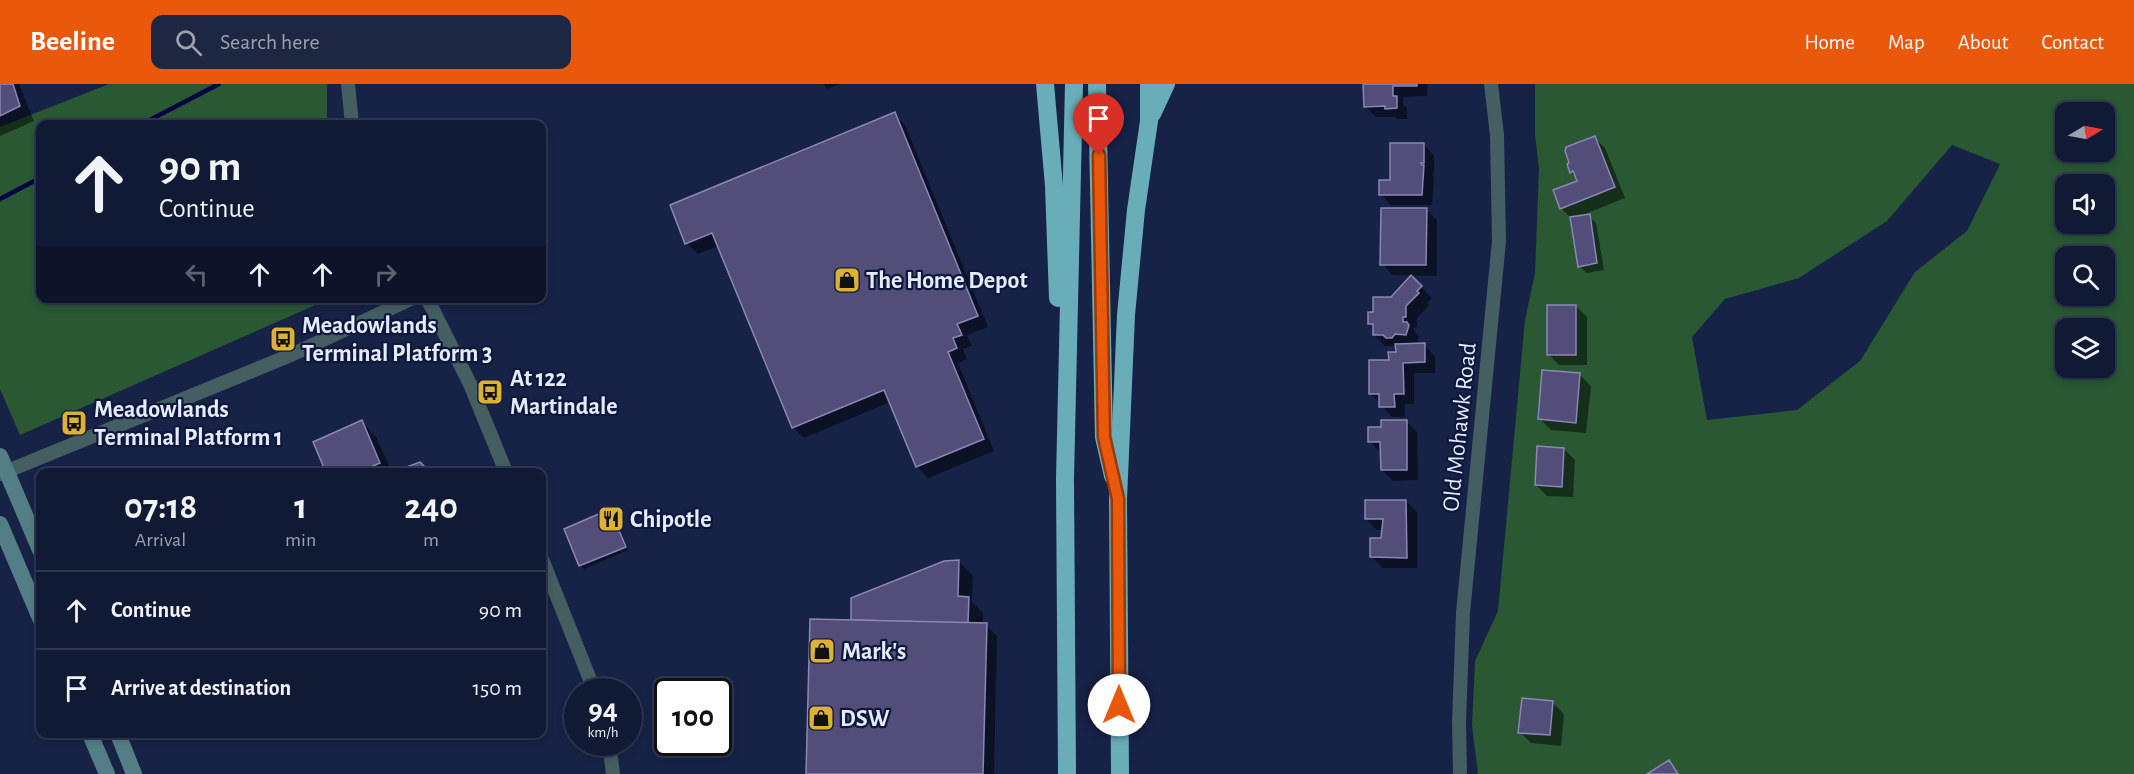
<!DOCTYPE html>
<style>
body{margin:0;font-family:"Alegreya Sans",sans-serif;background:#1e2741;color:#f1f3f6;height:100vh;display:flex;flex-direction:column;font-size:22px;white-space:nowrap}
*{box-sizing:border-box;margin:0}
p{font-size:20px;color:#9ca1ad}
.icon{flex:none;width:33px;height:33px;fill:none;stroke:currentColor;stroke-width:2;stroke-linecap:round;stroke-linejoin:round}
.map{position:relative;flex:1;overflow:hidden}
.panel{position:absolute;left:36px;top:384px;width:510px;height:270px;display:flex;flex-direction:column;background:#111a35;border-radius:12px;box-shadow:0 3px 9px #0003,0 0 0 2px #303850}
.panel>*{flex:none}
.hud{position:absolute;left:36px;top:36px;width:510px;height:183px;border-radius:12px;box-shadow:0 3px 9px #0003,0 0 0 2px #303850;background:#111a35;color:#f1f3f6;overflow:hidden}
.needle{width:39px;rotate:80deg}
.controls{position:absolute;left:2055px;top:18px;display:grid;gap:12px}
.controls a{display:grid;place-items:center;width:60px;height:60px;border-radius:12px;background:#111a35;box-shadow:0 3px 9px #0003,0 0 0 2px #303850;font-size:30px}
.speed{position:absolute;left:564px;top:594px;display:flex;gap:12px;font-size:30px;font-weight:700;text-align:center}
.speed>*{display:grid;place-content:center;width:78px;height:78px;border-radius:50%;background:#111a35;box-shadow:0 3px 9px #0003,0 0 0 2px #303850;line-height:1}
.speed small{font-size:15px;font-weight:400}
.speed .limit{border:3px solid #111;border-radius:9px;background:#fff;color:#111}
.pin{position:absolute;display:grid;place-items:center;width:51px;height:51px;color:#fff;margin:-62px -26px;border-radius:50% 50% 50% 0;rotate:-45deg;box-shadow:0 0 6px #0007}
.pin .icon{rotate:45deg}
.me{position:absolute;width:66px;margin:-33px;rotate:0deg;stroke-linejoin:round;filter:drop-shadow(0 0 4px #0008)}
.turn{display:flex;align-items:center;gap:21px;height:126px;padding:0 24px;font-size:27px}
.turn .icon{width:78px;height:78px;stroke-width:2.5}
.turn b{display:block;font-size:42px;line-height:51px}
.lanes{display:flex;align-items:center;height:57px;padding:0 24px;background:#0003;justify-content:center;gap:30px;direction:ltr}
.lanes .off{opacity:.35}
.eta{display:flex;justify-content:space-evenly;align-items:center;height:102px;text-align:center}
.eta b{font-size:36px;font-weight:700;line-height:42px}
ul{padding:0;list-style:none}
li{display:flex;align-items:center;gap:18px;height:78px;padding:0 24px;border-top:2px solid #303850}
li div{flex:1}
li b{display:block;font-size:22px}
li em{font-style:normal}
header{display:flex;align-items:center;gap:36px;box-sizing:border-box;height:84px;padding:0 30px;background:#ea580c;color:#fff}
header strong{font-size:28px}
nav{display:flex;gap:33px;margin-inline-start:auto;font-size:21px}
.search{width:420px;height:54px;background:#1e2741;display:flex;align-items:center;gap:15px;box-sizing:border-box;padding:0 21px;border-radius:12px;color:#9ca1ad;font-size:22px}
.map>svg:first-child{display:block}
.green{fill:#295833;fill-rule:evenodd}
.shadow{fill:#0007}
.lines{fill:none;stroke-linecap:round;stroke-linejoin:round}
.stream{stroke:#040343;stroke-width:4.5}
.building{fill:#534e79;stroke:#8b86b6;stroke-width:1.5}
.minor{stroke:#445e62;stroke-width:14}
.secondary{stroke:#547e85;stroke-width:16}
.motorway{stroke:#69adb8;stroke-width:18}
.route-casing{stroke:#983908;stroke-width:15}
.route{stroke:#ea580c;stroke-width:10}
.labels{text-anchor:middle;stroke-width:4.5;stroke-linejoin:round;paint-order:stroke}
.poi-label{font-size:24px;font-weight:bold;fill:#e5ebfa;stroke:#0e183c;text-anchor:start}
.street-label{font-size:24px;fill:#e5ebfa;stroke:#0e183c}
</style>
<header>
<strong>Beeline</strong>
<div class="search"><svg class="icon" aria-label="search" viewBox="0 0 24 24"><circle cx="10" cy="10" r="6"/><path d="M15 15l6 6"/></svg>Search here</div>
<nav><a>Home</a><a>Map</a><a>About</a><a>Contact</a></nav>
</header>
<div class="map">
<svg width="2134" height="690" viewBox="0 0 2134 690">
<rect width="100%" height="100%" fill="#172247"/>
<g class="green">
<polygon points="109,0 327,0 327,36 329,40 40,40 40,214 329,215 20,351 0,305 0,43"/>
<path d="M1535 0H2134V690H1478L1472 641 1475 577 1498 527 1525 236 1535 189 1539 85 1535 51ZM2066 28H2104V68H2066ZM1952 61 2000 80 1967 147 1915 188 1860 277 1797 326 1707 336 1692 253 1725 215 1799 194 1887 137ZM2066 100H2104V140H2066ZM2066 172H2104V212H2066ZM2066 244H2104V284H2066Z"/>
</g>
<g class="shadow">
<polygon points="0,0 19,0 34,37 0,52"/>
<polygon points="823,0 840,0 827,5"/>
<polygon points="1365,0 1427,0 1427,12 1403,13 1403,20 1407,24 1407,35 1398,35 1395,33 1376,33 1365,22"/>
<polygon points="894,30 905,41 988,243 967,251 972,262 963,265 967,275 958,279 994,367 928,394 917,383 890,318 804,354 793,343 719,162 698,170 687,159 671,122"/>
<polygon points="1594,53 1605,64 1625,114 1580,132 1589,132 1596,139 1604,186 1587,189 1579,182 1572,135 1561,124 1579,98 1571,88"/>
<polygon points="1423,60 1434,71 1434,89 1432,89 1434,94 1432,121 1391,121 1380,110"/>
<polygon points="1426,125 1437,136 1437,192 1393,191 1382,180"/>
<polygon points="1411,193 1432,214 1427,219 1429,221 1417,234 1417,243 1414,243 1414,247 1419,253 1417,261 1424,261 1435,272 1435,289 1414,289 1414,320 1405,320 1405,333 1392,333 1370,309 1397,270 1395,262 1385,262 1374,251 1374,244 1370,239 1374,229"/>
<polygon points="1576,222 1587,233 1587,281 1559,281 1548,270"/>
<polygon points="1580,291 1591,302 1586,349 1551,346 1540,335"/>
<polygon points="1406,337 1417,348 1418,396 1393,397 1382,386 1381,369 1370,358 1382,344"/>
<polygon points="362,338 376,353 392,388 324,388"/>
<polygon points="1564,365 1575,376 1573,413 1547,412 1536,401"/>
<polygon points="1406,417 1417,428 1417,484 1383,484 1372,473 1382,455 1383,446 1377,446 1366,435"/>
<polygon points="610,427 613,430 628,466 584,485 581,482 566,446"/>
<polygon points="959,477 973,492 972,518 983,529 983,541 986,541 997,552 994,690 808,690 852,537"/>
<polygon points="1553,619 1564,630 1561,662 1531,659 1520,648"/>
</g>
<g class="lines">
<g class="stream">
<polyline points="142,40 219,0"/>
<polyline points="0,115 40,94"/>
</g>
</g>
<g class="building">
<polygon points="0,0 13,0 20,22 0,32"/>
<polygon points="1363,0 1417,0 1417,2 1393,2 1393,12 1397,12 1397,24 1385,25 1385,22 1364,23"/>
<polygon points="895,28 978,232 957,240 962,251 953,254 957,264 948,268 984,355 916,383 884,306 792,344 712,149 685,160 670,121"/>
<polygon points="1595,52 1615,103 1560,125 1553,106 1577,97 1573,87 1570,89 1567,80 1569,79 1565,67 1566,63"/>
<polygon points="1390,59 1424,59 1424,79 1421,79 1422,81 1424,81 1422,111 1379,111 1379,96 1390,96"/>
<polygon points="1381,124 1427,124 1426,181 1380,181"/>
<polygon points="1590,130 1597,179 1578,183 1570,133"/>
<polygon points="1411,191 1422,202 1417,207 1419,209 1406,222 1406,233 1403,233 1403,238 1407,238 1409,241 1406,251 1395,250 1392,254 1386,254 1383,251 1373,251 1373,240 1368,240 1368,228 1373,228 1373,213 1391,213"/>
<rect x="1547" y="221" width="29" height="50"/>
<polygon points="1425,259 1425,278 1403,279 1404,310 1394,310 1395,323 1379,323 1379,310 1369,310 1369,276 1389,276 1388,268 1396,268 1395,260"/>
<polygon points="1542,286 1580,289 1576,339 1538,335"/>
<polygon points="362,336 380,379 359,388 322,388 324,384 313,358"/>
<polygon points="1381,336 1407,336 1407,386 1381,386 1380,358 1368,358 1368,343 1381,343"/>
<polygon points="1537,362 1564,364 1562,403 1535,401"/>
<polygon points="420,378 430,388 393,388"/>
<polygon points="1365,416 1406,416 1407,474 1370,473 1370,454 1381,454 1383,435 1365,435"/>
<polygon points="610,425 626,463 579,482 564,445"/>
<polygon points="959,476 958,512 969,513 968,539 851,536 851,514 944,477"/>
<polygon points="810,535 987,539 983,690 806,690"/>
<polygon points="1522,614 1553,617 1550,651 1518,649"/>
<polygon points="1669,676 1678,690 1647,690"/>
</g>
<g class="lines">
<g class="minor">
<polyline points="348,0 352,40"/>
<polyline points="427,214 470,300 506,388"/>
<polyline points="0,390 291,271 413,214"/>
<polyline points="542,475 595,608"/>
<polyline points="609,658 613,690"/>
<polyline points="1460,690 1459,638 1463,529 1499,157 1497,51 1491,0"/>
</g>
<g class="secondary">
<polyline points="0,372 40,466"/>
<polyline points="0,440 40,534"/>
<polyline points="90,650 107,690"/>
<polyline points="118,650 134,690"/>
</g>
<g class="motorway">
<polyline points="1045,0 1054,102 1058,214"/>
<polyline points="1097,0 1104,353 1113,392"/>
<polyline points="1152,30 1166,0"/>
<polyline points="1067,690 1065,395 1074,0"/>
<polyline points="1120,690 1118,415 1126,231 1136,126 1149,37 1149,0"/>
</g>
</g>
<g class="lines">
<g class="route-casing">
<polyline id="route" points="1099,71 1104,353 1118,415 1119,621"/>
</g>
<use href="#route" class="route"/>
</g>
<defs>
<g id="shop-square" transform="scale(1.35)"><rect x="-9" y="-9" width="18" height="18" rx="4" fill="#ddb133" stroke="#0e183c"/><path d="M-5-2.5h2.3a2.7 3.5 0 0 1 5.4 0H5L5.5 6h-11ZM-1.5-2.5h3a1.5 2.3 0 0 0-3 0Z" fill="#111"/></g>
<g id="bus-square" transform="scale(1.35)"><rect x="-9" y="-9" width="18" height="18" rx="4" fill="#ddb133" stroke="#0e183c"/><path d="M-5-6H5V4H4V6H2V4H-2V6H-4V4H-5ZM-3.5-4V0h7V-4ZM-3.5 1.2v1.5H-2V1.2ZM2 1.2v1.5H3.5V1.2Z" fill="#111"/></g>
<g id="restaurant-square" transform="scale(1.35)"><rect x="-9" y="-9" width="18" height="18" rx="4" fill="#ddb133" stroke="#0e183c"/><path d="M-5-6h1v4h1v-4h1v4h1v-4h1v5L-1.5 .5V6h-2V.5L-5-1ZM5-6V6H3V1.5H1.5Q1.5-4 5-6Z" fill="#111"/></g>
</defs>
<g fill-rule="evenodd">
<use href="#shop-square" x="847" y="196"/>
<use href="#bus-square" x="283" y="255"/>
<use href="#bus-square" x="490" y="308"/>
<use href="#bus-square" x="74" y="339"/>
<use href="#restaurant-square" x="611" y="435"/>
<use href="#shop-square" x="822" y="567"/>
<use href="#shop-square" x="821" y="634"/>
</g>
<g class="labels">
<g class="poi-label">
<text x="866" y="204">The Home Depot</text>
<text x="302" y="249">Meadowlands<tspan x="302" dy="28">Terminal Platform 3</tspan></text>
<text x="510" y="302">At 122<tspan x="510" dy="28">Martindale</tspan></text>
<text x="94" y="333">Meadowlands<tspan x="94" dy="28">Terminal Platform 1</tspan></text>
<text x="630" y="443">Chipotle</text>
<text x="842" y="575">Mark's</text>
<text x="840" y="642">DSW</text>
</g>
<g class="street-label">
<text transform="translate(1459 343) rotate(-84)" y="8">Old Mohawk Road</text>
</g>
</g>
</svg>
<div class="controls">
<a><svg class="needle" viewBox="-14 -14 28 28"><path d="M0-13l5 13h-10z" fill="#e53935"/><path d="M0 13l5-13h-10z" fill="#9ca1ad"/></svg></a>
<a><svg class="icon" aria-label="sound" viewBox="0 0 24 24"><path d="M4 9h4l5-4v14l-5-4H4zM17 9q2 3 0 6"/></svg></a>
<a><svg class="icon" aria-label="search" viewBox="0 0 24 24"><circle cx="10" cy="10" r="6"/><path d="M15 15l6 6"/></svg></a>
<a><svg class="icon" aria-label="layers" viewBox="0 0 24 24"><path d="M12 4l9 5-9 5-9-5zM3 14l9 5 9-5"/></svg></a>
</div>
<div class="speed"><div>94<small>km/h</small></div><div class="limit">100</div></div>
<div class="pin" style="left:1099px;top:71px;background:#d93025"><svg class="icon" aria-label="arrive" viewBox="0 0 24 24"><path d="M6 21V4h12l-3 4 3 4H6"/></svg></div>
<svg class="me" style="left:1119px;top:621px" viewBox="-20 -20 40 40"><circle r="19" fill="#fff"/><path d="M0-13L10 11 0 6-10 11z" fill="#ea580c"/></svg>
<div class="hud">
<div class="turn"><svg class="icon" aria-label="ahead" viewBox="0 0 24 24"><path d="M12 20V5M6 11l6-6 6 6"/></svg><div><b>90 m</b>Continue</div></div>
<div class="lanes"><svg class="icon off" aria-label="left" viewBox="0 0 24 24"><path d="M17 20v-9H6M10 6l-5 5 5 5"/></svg><svg class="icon" aria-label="ahead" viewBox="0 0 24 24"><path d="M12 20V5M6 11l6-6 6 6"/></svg><svg class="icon" aria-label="ahead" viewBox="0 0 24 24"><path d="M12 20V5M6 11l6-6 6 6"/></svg><svg class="icon off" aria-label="right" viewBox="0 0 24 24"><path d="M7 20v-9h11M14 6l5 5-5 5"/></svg></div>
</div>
<section class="panel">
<div class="eta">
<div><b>07:18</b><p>Arrival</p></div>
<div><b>1</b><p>min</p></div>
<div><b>240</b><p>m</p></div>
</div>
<ul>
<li><svg class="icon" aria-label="ahead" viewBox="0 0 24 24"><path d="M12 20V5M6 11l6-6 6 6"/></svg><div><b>Continue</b></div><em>90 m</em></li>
<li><svg class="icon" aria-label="arrive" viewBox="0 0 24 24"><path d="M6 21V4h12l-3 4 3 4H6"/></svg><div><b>Arrive at destination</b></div><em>150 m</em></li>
</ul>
</section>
</div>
